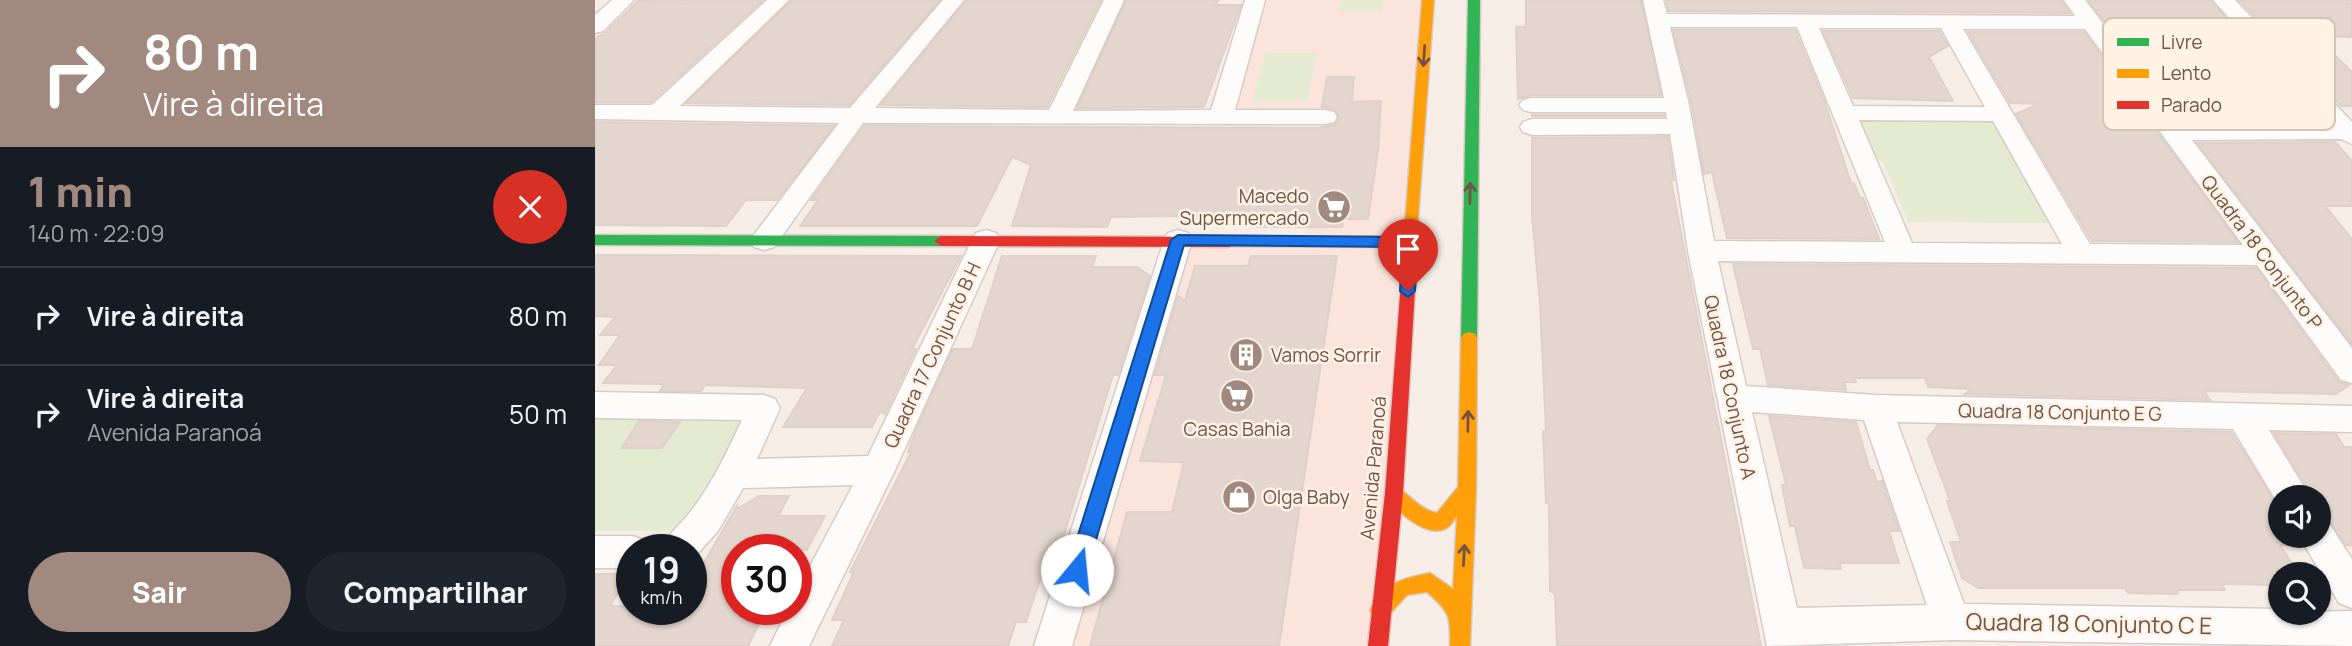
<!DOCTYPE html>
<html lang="pt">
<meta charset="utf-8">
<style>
body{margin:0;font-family:Manrope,sans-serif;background:#20242c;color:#f1f3f6;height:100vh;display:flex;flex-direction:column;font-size:26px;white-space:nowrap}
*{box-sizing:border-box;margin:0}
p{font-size:23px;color:#9ea1a6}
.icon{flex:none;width:38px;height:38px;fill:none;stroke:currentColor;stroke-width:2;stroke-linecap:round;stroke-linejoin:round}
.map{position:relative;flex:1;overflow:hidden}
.details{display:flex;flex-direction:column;background:#171b24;width:595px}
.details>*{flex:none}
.hud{background:#a1897f;color:#fff;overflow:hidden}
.controls{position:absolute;left:1673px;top:485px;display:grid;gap:14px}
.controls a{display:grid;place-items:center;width:63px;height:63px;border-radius:50%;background:#171b24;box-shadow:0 2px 5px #0004;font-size:35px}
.speed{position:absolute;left:21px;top:534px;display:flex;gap:14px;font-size:35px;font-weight:700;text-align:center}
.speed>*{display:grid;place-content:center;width:91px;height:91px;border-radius:50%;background:#171b24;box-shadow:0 2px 5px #0004;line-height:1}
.speed small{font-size:18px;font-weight:400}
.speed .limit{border:10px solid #d22;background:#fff;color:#111}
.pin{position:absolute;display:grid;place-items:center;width:60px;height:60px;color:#fff;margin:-72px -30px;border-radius:50% 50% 50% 0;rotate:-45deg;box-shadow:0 0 7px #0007}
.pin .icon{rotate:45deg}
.me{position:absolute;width:77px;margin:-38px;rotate:17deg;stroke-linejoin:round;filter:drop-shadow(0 0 5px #0008)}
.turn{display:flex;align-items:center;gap:24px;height:147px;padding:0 28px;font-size:32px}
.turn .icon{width:91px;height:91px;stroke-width:2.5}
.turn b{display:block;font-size:49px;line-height:60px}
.round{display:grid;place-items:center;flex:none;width:74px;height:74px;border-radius:37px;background:#20242c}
.head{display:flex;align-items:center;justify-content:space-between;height:119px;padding:0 28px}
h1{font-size:42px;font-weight:800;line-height:52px;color:#a1897f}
.action{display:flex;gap:14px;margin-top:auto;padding:14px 28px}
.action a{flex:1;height:80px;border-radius:42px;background:#a1897f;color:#fff;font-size:28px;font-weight:800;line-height:80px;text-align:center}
.action a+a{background:#20242c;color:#f1f3f6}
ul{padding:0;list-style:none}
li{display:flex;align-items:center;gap:21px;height:98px;padding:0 28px;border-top:2px solid #363941}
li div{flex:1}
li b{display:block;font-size:26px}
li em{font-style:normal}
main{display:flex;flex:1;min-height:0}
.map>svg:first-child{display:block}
.commercial{fill:#fae4dc}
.green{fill:#e4ebd1}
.building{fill:#e2d6ce;stroke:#dfd0c9;stroke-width:2}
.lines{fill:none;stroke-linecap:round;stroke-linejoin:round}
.street-casing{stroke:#d7cbc4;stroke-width:3}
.fast-casing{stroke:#d6cac3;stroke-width:3}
.slow-casing{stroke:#d6cac3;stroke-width:3}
.jam-casing{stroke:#d6cac3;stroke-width:3}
.street{fill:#fefcfb;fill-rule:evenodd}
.fast{fill:#30b455;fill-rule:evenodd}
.slow{fill:#ff9f0a;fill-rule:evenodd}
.jam{fill:#e5322d;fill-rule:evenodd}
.oneway{stroke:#735247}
.route{fill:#1a73e8;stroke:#114b97;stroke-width:2}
.labels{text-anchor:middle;stroke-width:5;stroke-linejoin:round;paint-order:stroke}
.poi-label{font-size:19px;fill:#735247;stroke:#fff3e6;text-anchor:start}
.street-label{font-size:19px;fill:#735247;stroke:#fff3e6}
.near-street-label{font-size:23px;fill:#735247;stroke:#fff3e6}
.key{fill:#fff3e6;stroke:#d5c3b6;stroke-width:2}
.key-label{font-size:19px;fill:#735247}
</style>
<main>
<section class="details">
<div class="hud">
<div class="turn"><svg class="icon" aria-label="right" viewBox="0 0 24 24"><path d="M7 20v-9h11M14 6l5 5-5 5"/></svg><div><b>80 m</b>Vire à direita</div></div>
</div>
<div class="head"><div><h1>1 min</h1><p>140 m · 22:09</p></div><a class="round" style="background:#d93025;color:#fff"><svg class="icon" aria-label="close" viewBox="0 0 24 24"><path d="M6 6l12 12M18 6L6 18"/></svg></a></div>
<ul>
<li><svg class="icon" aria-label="right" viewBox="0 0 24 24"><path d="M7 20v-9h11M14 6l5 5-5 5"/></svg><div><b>Vire à direita</b></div><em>80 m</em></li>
<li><svg class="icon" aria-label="right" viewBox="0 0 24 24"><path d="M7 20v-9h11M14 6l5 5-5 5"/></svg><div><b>Vire à direita</b><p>Avenida Paranoá</p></div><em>50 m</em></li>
</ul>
<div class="action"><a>Sair</a><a>Compartilhar</a></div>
</section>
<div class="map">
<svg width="1757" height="646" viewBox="0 0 1757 646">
<rect width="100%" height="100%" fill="#f6eee6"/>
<polygon class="commercial" points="661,0 830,0 783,646 458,646 583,240 711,241 730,117 797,113 626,116"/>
<g class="green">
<polygon points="747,0 787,0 786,12 745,12"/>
<polygon points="670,53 721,53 712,101 657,101"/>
<polygon points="1259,117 1396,118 1454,223 1313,222 1289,164 1271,147"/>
<polygon points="174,413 109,531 0,531 0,414"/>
</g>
<g class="building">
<polygon points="93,0 168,0 56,102 0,102 0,38 10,33 43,1"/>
<polygon points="197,0 345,0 254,105 91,103"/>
<polygon points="372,0 506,0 452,107 286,105"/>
<polygon points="531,0 623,0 621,5 646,5 609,107 482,108"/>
<polygon points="931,0 1046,0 1066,95 936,95 923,99 921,27 931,27"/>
<polygon points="1071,0 1466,0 1475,13 1074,11"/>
<polygon points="1493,0 1615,0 1713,106 1707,106 1720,120 1586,121"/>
<polygon points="1644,0 1757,0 1757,37 1720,36 1757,72 1757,106 1746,106"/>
<polygon points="1078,30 1200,30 1229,100 1256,183 1259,183 1265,198 1268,198 1284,239 1132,238 1117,172 1109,174 1097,105"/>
<polygon points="1228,31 1344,31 1353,46 1334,57 1358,101 1258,98"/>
<polygon points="1373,32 1489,32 1643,242 1497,241 1421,114 1444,104 1415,103"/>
<polygon points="732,77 759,77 757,102 786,101 783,150 773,219 748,219 747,227 663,227 667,215 516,217 512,227 417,226 436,165 417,157 382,226 205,226 223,200 216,200 269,126 723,128 740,125 744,118 740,109 727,107"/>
<rect x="937" y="115" width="132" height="1"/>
<polygon points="0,122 239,126 182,200 151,200 131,226 0,225"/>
<polygon points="1073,137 1079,180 1076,181 1166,646 962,646 960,594 955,591 954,504 951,503 948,431 951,431 945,303 937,216 937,138"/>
<polygon points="1740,142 1757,161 1757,206 1730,206 1757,239 1757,344 1602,143"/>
<polygon points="0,255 366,256 317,349 321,349 290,414 285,411 277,427 188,427 212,388 110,385 106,391 65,391 69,384 8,383 22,365 4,365 25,335 5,335 20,317 0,316"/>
<polygon points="407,256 501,256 497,267 542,267 555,276 523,375 518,375 461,561 451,561 431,622 421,622 413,646 237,646 249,620 237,620 259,572 255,572 316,452 313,452 321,430 358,349 377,349"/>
<polygon points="656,256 742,256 684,646 495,646 532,512 577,512 589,462 545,461 571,375 560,375 583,296 590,301 600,266 653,266"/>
<polygon points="1138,264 1661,268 1744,382 1754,385 1741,394 1609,391 1615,400 1370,394 1376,389 1333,387 1330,378 1259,378 1261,382 1249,382 1251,390 1173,385 1165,349 1158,349"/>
<polygon points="1174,416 1261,422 1275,470 1278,470 1282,482 1287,481 1304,531 1294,531 1304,563 1245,563 1246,569 1209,568 1200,526 1195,526 1187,485 1191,485"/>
<polygon points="44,421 85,422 67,448 27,448"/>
<polygon points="1343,425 1636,432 1685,509 1685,536 1701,536 1706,545 1685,545 1704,574 1685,574 1685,585 1627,584 1630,590 1582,590 1583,594 1533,593 1530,588 1383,588 1367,578 1355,542 1366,542 1352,501 1355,501 1332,439"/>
<polygon points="1679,433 1741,434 1749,447 1757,447 1757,545 1751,545 1736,523 1724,519 1724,497 1718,497"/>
<polygon points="164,496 194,496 183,516 230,516 212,550 142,550 142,609 171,609 153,646 0,646 0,574 34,574 15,606 37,606 37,609 96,609 96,585 142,506 142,509"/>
</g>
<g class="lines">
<g class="street-casing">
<g id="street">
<polygon points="17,0 39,0 8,31 0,33 0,15"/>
<polygon points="172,0 194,0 85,106 255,108 348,0 369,0 280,108 454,110 509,0 529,0 478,111 616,110 650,0 670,0 640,110 730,110 739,112 742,117 739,122 730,124 268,123 179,247 169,250 159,247 155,240 244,123 0,119 0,105 57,105"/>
<path d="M1048 0H1068L1072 14 1480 16 1469 0H1490L1585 124 1732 123 1618 0H1640L1757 122V144L1746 139 1597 140 1757 348V383L1746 380 1662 265 1123 261 1151 386 1281 395 1757 406V432L1674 430 1715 497H1685V507L1638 429 1302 422 1369 604 1685 609V612L1757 611V646L1357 640 1172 646 1093 251 1075 134 937 135 928 132 925 127 928 122 937 119H1072L1071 112H936L928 110 924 105 928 100 936 98H1069ZM1075 27H1202L1290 242 1119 241 1094 105ZM1224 28H1346L1390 107 1258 106ZM1368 29H1490L1648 245 1495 244ZM1264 120 1398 121 1467 244 1317 243ZM1157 412 1269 420 1332 605 1202 608Z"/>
<path d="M391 230 401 233 405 240 300 470 214 646H175L193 609H201V593L258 485 148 488 123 531 96 561V550H65C73 533 89 522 99 507 119 480 133 450 147 420L0 418V392L169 395 180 399 185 408 162 459 273 456 377 240 381 233Z"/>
<polygon points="583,230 593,233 597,240 477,646 439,646 569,240 573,233"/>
<polygon points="1724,521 1735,525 1757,559 1757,608 1744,603 1704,536 1724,536"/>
<polygon points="0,536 37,536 50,540 54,550 37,550 37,568 0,568"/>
</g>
</g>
<g class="fast-casing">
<g id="fast">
<polygon points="873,0 885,0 882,338 880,342 868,342 866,338"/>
<polygon points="0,235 346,236 353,241 346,246 0,245"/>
</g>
</g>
<g class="slow-casing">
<g id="slow">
<polygon points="827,0 839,0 820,259 810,259 808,247 629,246 627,242 629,238 634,237 809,237"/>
<path d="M874 332 880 334 882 338 881 489 875 646H855C856 616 854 611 832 592L812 595 792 617 785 619 778 617 775 610C787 583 809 578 835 573L858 589 862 516C858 521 855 527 850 529 830 538 798 509 790 493L793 487C807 482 820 509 842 513L863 487 866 338 868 334Z"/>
</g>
</g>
<g class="jam-casing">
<g id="jam">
<polygon points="346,236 634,237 641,242 634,247 346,246 339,241"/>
<polygon points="815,250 822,255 808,493 793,646 773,646 790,493 808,255"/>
</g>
</g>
<use href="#street" class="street"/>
<use href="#fast" class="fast"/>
<use href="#slow" class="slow"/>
<use href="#jam" class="jam"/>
</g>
<defs><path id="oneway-shaft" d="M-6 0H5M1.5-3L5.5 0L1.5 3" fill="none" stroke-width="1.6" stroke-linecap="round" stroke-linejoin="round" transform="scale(1.75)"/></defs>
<g class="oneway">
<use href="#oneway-shaft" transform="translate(829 56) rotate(94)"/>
<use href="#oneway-shaft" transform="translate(875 193) rotate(-89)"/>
<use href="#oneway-shaft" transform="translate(873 421) rotate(-89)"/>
<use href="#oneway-shaft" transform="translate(869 555) rotate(-87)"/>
</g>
<polygon class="route" points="583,235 816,237 823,242 820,291 813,297 805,291 808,247 589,245 492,570 489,576 482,579 475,576 472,570 576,240"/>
<defs>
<g id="supermarket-disc" transform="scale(1.75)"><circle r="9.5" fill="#a1897f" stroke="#fff3e6"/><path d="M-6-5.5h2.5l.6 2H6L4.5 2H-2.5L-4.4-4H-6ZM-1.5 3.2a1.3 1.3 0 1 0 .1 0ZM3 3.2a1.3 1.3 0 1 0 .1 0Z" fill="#fff"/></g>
<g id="building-disc" transform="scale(1.75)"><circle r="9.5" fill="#a1897f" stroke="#fff3e6"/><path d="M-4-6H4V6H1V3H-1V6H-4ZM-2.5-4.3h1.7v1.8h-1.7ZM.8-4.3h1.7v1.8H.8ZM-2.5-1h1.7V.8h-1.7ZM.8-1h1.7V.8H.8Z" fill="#fff"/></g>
<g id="shop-disc" transform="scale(1.75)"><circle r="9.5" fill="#a1897f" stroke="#fff3e6"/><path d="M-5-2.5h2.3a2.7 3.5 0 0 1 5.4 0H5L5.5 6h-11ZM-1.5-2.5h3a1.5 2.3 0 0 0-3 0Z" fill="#fff"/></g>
</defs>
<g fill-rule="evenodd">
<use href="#supermarket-disc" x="739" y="207"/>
<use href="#building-disc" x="651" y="355"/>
<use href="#supermarket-disc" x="642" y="396"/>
<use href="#shop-disc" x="644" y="497"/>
</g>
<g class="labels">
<g class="poi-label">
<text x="714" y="203" text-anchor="end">Macedo<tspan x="714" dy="22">Supermercado</tspan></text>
<text x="676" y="362">Vamos Sorrir</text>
<text x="642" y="436" text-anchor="middle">Casas Bahia</text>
<text x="668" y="504">Olga Baby</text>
</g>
<g class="street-label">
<text transform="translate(1667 252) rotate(53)" y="7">Quadra 18 Conjunto P</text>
<text transform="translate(337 355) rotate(-65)" y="7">Quadra 17 Conjunto B H</text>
<text transform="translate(1135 387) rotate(78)" y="7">Quadra 18 Conjunto A</text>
<text transform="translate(1465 412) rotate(1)" y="7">Quadra 18 Conjunto E G</text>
<text transform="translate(778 468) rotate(-85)" y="7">Avenida Paranoá</text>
</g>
<g class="near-street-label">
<text transform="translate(1494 624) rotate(1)" y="8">Quadra 18 Conjunto C E</text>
</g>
</g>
<rect x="1508" y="18" width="232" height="112" rx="10" class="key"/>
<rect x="1522" y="38" width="32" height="8" fill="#30b455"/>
<rect x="1522" y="69" width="32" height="9" fill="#ff9f0a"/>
<rect x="1522" y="101" width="32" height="8" fill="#e5322d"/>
<g class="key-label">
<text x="1566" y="49">Livre</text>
<text x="1566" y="80">Lento</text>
<text x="1566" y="112">Parado</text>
</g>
</svg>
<div class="controls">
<a><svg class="icon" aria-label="sound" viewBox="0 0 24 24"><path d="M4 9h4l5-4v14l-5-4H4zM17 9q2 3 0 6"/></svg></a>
<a><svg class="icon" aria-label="search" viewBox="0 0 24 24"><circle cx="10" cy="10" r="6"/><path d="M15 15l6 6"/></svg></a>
</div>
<div class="speed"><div>19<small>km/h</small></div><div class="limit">30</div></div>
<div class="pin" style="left:813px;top:291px;background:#d93025"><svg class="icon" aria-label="arrive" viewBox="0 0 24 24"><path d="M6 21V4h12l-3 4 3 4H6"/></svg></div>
<svg class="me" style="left:482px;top:570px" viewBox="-20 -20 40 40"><circle r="19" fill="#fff"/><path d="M0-13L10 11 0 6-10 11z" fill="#1a73e8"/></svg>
</div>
</main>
